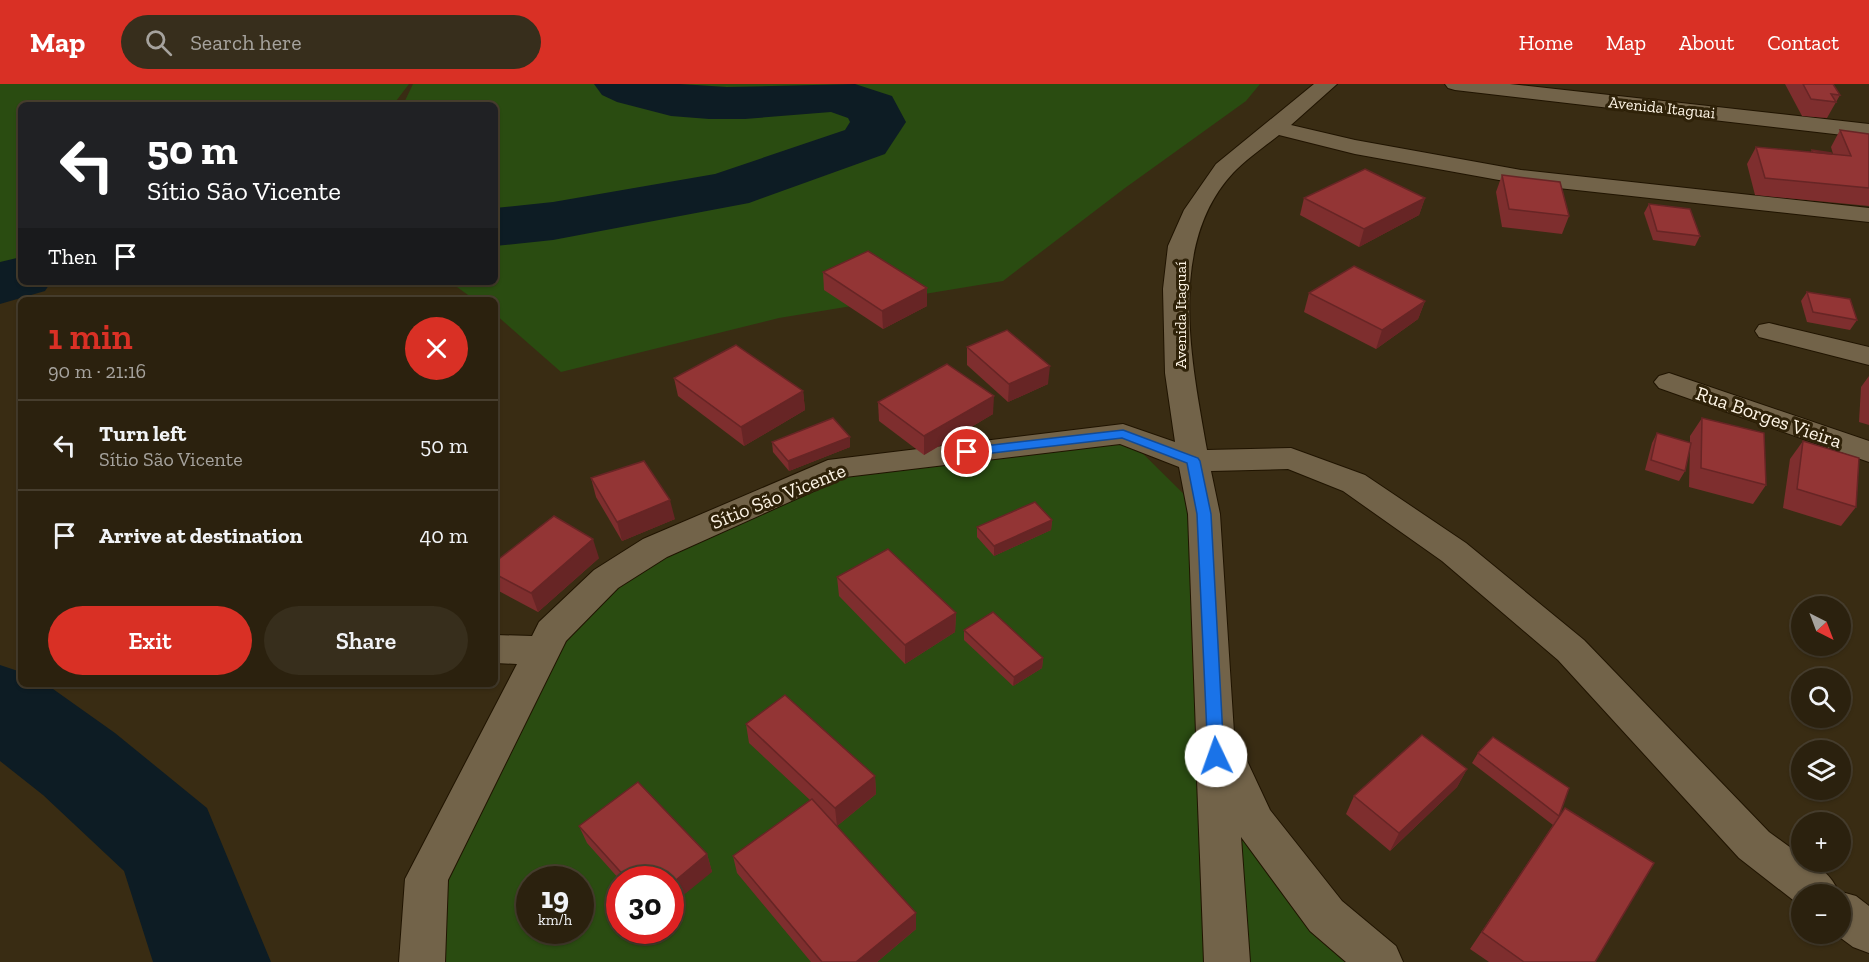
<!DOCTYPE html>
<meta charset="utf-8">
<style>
body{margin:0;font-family:"Zilla Slab",serif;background:#372e1c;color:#f1f3f6;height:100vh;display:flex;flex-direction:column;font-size:22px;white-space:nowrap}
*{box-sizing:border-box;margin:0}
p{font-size:20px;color:#a6a39e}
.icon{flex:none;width:33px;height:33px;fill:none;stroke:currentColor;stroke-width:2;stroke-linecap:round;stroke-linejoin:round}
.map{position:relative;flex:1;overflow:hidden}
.side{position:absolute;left:18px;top:213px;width:480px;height:390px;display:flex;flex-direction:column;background:#2b210e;border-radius:9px;box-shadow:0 2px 4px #0004,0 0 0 2px #473e2e}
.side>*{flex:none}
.banner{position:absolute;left:18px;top:18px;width:480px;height:183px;border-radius:9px;box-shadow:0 2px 4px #0004,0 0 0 2px #473e2e;background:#202124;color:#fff;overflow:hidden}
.needle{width:39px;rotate:138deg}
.fabs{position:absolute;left:1791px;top:512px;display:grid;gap:12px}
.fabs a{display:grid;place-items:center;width:60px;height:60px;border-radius:50%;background:#2b210e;box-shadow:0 2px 4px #0004,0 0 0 2px #473e2e;font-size:30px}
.speed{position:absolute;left:516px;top:782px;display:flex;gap:12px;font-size:30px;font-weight:700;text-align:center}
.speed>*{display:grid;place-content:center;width:78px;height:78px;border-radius:50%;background:#2b210e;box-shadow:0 2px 4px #0004,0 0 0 2px #473e2e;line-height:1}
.speed small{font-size:15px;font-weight:400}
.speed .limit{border:9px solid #d22;background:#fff;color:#111}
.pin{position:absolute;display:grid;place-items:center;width:51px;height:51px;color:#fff;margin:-26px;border:3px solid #fff;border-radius:50%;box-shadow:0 2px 6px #0007}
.me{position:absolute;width:66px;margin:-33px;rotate:357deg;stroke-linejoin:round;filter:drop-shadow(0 0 4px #0008)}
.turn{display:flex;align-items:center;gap:21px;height:126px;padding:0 30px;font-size:27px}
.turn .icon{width:78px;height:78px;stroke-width:2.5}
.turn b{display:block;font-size:42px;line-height:51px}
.then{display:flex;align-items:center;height:57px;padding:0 30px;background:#0003;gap:12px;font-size:22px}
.round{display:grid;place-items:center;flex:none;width:63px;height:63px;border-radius:32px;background:#372e1c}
.overview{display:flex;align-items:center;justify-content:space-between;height:102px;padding:0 30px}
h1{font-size:36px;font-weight:600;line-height:45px;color:#d93025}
.cta{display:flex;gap:12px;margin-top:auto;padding:12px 30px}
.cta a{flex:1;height:69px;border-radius:36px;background:#d93025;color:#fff;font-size:24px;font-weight:600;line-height:69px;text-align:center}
.cta a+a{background:#372e1c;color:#f1f3f6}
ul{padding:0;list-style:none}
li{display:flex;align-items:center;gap:18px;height:90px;padding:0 30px;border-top:2px solid #473e2e}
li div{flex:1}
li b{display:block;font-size:22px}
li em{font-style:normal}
header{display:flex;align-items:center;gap:36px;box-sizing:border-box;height:84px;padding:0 30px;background:#d93025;color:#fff}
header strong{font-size:28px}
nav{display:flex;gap:33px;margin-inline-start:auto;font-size:21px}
.search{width:420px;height:54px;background:#372e1c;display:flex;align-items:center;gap:15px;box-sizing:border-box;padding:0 21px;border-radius:33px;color:#a6a39e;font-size:22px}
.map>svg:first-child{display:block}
.green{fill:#2a4c11;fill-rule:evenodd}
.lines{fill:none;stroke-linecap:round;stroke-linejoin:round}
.river{fill:#0d1c24;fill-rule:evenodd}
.minor-casing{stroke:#201400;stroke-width:2}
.minor{fill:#726349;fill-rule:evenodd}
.wall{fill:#7e2e2e}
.shaded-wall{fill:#672525}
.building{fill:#933535;stroke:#672525;stroke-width:1.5}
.route{fill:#1a73e8;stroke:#114b97;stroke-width:1.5}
.labels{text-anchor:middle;stroke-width:6;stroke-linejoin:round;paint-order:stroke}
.far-street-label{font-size:16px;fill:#fdf4e5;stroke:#2f2209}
.street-label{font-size:20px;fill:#fdf4e5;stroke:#2f2209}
</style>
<header>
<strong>Map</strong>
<div class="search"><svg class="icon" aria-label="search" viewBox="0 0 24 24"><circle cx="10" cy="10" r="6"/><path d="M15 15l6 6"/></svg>Search here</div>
<nav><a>Home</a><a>Map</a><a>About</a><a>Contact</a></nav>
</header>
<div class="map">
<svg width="1869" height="878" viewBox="0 0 1869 878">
<rect width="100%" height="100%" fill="#392c13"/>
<g class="green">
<polygon points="0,0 409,0 393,21 21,21 21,197 0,203"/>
<polygon points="413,0 1260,0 1246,17 1125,104 1003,197 779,234 561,288 495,230 495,216 475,216 450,198 495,198 495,21 403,21"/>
<path d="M1123 350 1204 430 1215 649 1326 832 1380 878H409L491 669 606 495 839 383ZM530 795H580V846H530ZM620 795H670V846H620Z"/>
</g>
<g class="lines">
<g class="river">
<polygon points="594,0 680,0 727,3 855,0 892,12 906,38 885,70 749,119 553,156 495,162 495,124 553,118 715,90 845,46 850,38 848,34 831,28 745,35 709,35 671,32 617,18 602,11"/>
<polygon points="21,173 21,198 51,198 45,207 0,220 0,178"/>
<polygon points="0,581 21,588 21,600 46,600 115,649 207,724 271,878 153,878 124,787 43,711 0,677"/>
</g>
<g class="minor-casing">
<g id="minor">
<path d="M1314 0H1337L1291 41 1355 56 1521 86 1869 124V138L1521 100 1355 70 1279 51C1264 63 1246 75 1233 89 1166 161 1192 280 1207 366L1291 364 1365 391 1466 459 1584 556 1769 748 1802 772V777C1817 777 1833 794 1838 807L1856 812 1869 822V869L1853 863 1834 849H1840V810H1802V823L1739 774 1558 576 1442 477 1343 407 1288 385 1211 387 1220 430 1234 649 1270 726 1342 817 1396 862 1403 878H1346L1310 847 1241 753 1250 878H1204L1196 669 1200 660 1196 649 1188 430 1179 383 1120 360 845 393 667 473 618 504 566 557 448 796 445 878H399L405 795 517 580 495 579V551L532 552 539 538 594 486 643 455 828 376 1123 340 1175 358 1165 289 1163 205 1168 162 1184 126 1216 80Z"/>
<polygon points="1445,0 1510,0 1869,40 1869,54 1455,6 1448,4"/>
<polygon points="1769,239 1869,263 1869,281 1759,253 1755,247 1759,241"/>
<polygon points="1669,289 1869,357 1869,378 1659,304 1654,298 1659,292"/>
</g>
</g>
<use href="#minor" class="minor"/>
</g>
<g class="wall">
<polygon points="1785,0 1833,0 1840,11 1827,34 1802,32"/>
<polygon points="1840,46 1869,51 1869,122 1755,111 1747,80 1756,63 1811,68 1812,66 1833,70 1831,63"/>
<polygon points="1502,91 1569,132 1562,150 1502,143 1496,108"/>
<polygon points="1304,114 1425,114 1419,131 1359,163 1300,131"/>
<polygon points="1649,120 1700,152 1695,162 1653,156 1644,129"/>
<polygon points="823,188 927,204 927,222 883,245 824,206"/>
<polygon points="1807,208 1857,236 1850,246 1807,238 1801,217"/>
<polygon points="1309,209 1425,217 1418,235 1376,265 1304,228"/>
<polygon points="967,263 1048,300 1008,318 967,281"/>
<polygon points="1869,292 1869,341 1859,338 1861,303"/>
<polygon points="674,294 803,307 805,326 744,362 678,312"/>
<polygon points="878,318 993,330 924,371 879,337"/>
<polygon points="1702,334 1766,401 1753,420 1689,403 1690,362 1685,387 1679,397 1645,386 1652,359 1657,349 1690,359 1690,352"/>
<polygon points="850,353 850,363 789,387 773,368 772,358"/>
<polygon points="1803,357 1856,423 1841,442 1783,424 1790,375"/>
<polygon points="591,394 675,435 622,457 596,413"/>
<polygon points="1052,436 1051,446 994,472 977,453 977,443"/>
<polygon points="599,474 538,528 495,505 495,478"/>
<polygon points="837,493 956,529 955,548 905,580 839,512"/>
<polygon points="964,546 1043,574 1042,584 1013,602 964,556"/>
<polygon points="746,640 875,692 876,710 837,742 829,734 916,829 916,845 877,878 811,878 737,789 733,772 810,716 749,659"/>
<polygon points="1478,669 1559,732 1595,878 1489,878 1470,865 1553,741 1472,679"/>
<polygon points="1467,685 1457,703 1390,767 1346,730 1354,712"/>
<polygon points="579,742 707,770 712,788 670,795 620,795 620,796 587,759"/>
</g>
<g class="shaded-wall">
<polygon points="1425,114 1419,131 1359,163 1364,145"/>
<polygon points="927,204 927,222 883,245 882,227"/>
<polygon points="1425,217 1418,235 1376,265 1382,246"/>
<polygon points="1050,282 1048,300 1008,318 1009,300"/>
<polygon points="803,307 805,326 744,362 741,343"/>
<polygon points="994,312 993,330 924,371 924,352"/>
<polygon points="850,353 850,363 789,387 788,377"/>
<polygon points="670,416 675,435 622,457 617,438"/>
<polygon points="1052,436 1051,446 994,472 994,462"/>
<polygon points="593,455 599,474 538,528 531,509"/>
<polygon points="956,529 955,548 905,580 905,561"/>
<polygon points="1043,574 1042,584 1013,602 1014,593"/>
<polygon points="1467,685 1457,703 1390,767 1399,749"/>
<polygon points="875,692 876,710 837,742 835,724"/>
<polygon points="707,770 712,788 670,822 670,801"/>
<polygon points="916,829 916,845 877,878 856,878"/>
</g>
<g class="building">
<polygon points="1803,0 1833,0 1840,11 1831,10 1836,18 1811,15"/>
<polygon points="1840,46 1869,50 1869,104 1765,94 1756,63 1851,72"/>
<polygon points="1812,66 1831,69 1831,70 1813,68"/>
<polygon points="1365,85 1425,114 1364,145 1304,114"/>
<polygon points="1502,91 1560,98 1569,132 1509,125"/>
<polygon points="1649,120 1690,125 1700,152 1657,147"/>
<polygon points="868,167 927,204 882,227 823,188"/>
<polygon points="1354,182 1425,217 1382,246 1309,209"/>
<polygon points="1807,208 1850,215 1857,236 1813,228"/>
<polygon points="1007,246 1050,282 1009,300 967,263"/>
<polygon points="736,261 803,307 741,343 674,294"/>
<polygon points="947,280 994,312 924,352 878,318"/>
<polygon points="833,334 850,353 788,377 772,358"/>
<polygon points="1702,334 1764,349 1766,401 1701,384"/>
<polygon points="1657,349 1691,359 1685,387 1651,376"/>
<polygon points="1803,357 1859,374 1856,423 1797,405"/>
<polygon points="644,377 670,416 617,438 591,394"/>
<polygon points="1035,418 1052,436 994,462 977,443"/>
<polygon points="554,432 593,455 531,509 495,490 495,478"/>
<polygon points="888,465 956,529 905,561 837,493"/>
<polygon points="993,528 1043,574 1014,593 964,546"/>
<polygon points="785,611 875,692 835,724 746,640"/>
<polygon points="1422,651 1467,685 1399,749 1354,712"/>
<polygon points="1493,653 1569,704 1559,732 1478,669"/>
<polygon points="638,698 707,770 670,801 670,795 627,795 579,742"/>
<polygon points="812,715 916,829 856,878 822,878 733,772"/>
<polygon points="1565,724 1654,779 1595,878 1524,878 1482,848"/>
</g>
<polygon class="route" points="1123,346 1198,374 1200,377 1211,430 1224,672 1222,677 1216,679 1210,677 1208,672 1197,430 1187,379 1122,354 967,372 961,368 967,364"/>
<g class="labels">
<g class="far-street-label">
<text transform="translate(1662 23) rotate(6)" y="6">Avenida Itaguai</text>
<text transform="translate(1180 231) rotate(-90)" y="6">Avenida Itaguaí</text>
</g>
<g class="street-label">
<text transform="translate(1769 333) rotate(19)" y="7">Rua Borges Vieira</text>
<text transform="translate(778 412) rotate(-22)" y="7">Sítio São Vicente</text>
</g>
</g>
</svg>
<div class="fabs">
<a><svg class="needle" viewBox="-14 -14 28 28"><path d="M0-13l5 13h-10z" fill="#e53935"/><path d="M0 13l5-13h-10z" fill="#a6a39e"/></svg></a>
<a><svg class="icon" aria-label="search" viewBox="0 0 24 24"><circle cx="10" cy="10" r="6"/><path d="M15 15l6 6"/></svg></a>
<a><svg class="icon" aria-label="layers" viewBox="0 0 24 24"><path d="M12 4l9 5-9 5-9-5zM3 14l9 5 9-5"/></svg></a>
<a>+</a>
<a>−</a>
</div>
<div class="speed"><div>19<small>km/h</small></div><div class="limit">30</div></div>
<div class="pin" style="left:967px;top:368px;background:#d93025"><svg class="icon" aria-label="arrive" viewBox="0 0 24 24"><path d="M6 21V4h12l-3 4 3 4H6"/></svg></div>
<svg class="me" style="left:1216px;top:672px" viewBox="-20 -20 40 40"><circle r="19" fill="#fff"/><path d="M0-13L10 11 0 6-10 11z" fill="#1a73e8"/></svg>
<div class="banner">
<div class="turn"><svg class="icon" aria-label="left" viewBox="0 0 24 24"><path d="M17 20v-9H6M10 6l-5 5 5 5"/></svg><div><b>50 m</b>Sítio São Vicente</div></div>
<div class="then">Then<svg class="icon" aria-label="arrive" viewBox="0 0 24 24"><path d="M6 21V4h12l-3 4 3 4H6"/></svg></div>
</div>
<section class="side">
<div class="overview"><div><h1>1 min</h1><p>90 m · 21:16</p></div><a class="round" style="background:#d93025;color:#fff"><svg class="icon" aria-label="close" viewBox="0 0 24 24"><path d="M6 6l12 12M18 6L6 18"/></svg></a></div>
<ul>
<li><svg class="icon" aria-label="left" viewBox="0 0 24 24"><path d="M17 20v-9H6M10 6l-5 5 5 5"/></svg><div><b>Turn left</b><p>Sítio São Vicente</p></div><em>50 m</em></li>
<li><svg class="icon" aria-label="arrive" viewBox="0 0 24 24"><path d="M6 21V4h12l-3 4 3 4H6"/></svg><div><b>Arrive at destination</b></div><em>40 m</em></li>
</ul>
<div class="cta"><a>Exit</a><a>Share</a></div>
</section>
</div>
